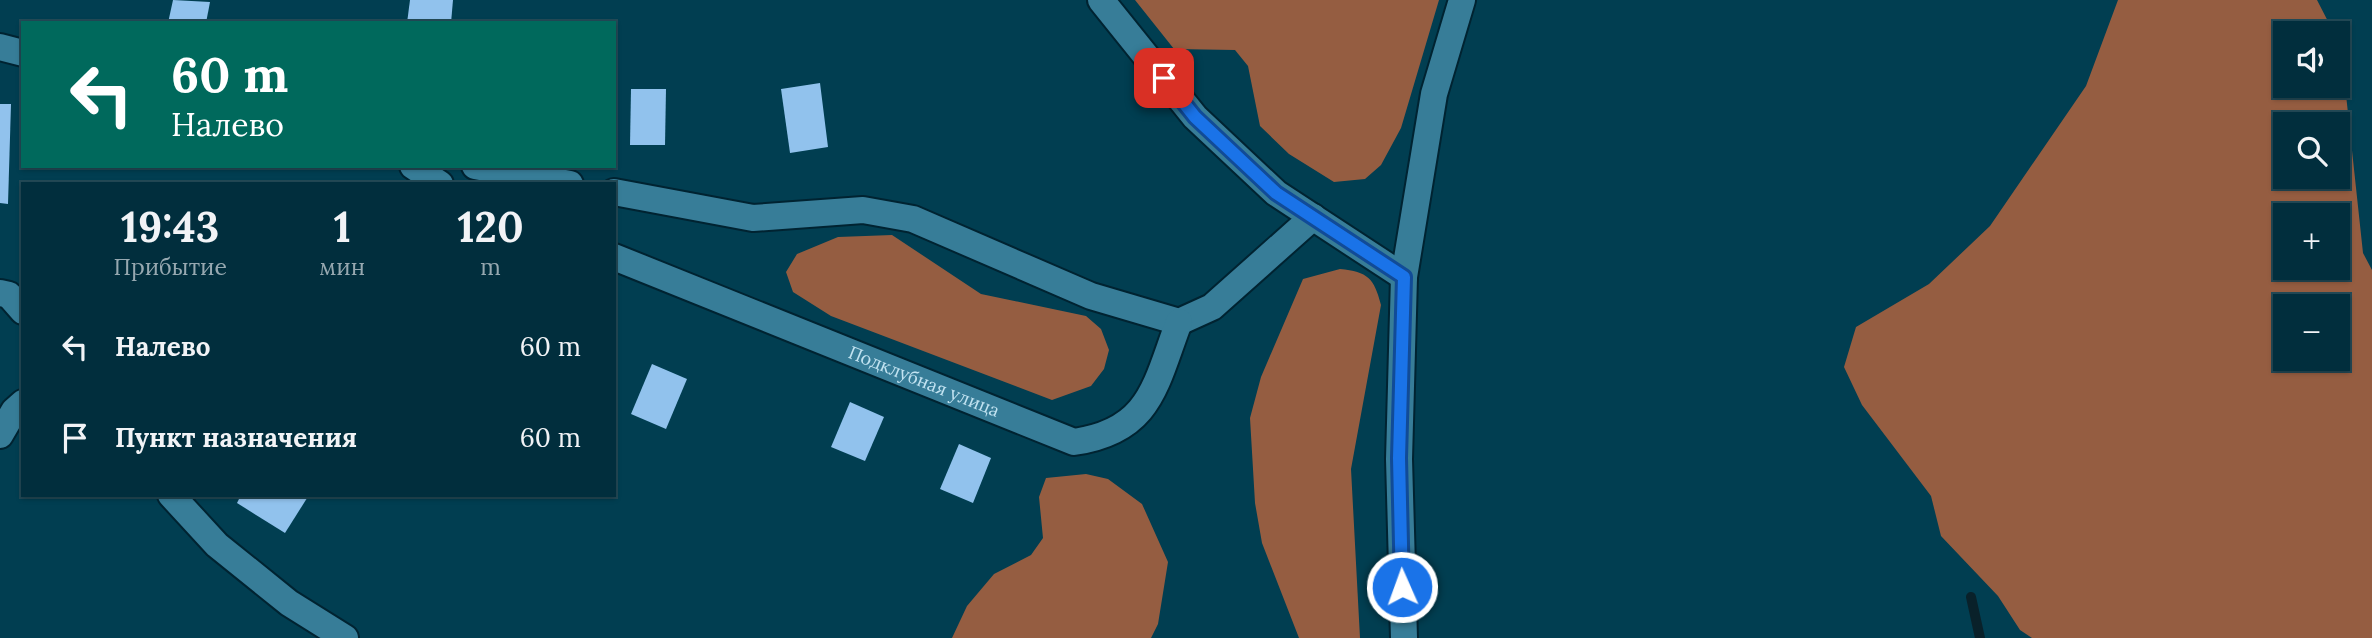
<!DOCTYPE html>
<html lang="ru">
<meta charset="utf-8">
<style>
body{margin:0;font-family:Lora,serif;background:#0f3a48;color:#f1f3f6;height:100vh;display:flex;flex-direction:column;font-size:26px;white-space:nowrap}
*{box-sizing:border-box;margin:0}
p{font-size:23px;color:#96a8b0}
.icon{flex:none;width:38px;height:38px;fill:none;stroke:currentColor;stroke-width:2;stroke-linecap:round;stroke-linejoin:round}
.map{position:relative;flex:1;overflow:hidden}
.panel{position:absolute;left:21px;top:182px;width:595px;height:315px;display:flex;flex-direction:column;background:#012e3d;border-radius:0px;box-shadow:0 2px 5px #0004,0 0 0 2px #234a57}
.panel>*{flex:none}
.banner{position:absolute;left:21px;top:21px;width:595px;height:147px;border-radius:0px;box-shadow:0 2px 5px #0004,0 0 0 2px #234a57;background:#00695c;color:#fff;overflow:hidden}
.tools{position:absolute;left:2273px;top:21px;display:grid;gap:14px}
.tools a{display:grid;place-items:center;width:77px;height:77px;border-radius:0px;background:#012e3d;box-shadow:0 2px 5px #0004,0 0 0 2px #234a57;font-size:35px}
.pin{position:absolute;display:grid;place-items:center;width:60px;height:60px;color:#fff;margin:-30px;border-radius:14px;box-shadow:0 4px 10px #0006}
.me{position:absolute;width:77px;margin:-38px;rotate:358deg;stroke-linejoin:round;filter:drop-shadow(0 0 5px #0008)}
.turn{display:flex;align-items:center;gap:24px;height:147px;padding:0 35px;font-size:32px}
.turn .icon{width:91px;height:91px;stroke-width:2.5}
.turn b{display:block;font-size:49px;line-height:60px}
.eta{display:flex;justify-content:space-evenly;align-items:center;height:119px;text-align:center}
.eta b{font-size:42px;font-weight:700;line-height:49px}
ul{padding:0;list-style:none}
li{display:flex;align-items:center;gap:21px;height:91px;padding:0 35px}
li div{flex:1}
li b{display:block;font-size:26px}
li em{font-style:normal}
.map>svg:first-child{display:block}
.forest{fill:#955d41;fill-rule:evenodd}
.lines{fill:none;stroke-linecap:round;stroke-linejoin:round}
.stream{stroke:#09212a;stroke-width:10}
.building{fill:#91c2ed}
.street-casing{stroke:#002331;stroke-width:30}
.street{stroke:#377d98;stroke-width:26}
.route-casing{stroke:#114b97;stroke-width:18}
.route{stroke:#1a73e8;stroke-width:12}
.labels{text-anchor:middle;stroke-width:7;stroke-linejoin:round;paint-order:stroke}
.street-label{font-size:18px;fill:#c2e3f1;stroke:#0d3240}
</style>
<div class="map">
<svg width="2372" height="638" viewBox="0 0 2372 638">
<rect width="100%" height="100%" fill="#013e51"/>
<g class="forest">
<polygon points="1135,0 1439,0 1401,128 1381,165 1365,179 1334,182 1289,154 1260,126 1248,66 1235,50 1174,49"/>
<path d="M2118 0H2317L2334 33H2286V86H2338V42L2341 48 2363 253 2372 270V638H2032L2020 630 1998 596 1941 536 1931 496 1862 405 1844 367 1856 327 1929 284 1990 226 2086 86ZM2286 124H2338V177H2286ZM2286 215H2338V268H2286ZM2286 306H2338V359H2286Z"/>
<polygon points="892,235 981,294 1086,316 1101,329 1109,350 1104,369 1091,386 1052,400 831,316 793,292 786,272 797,254 838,237"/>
<path d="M1340 269C1368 272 1374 278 1381 305L1351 469 1360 638H1299L1262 543 1255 503 1250 418 1261 377 1303 279Z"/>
<polygon points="1086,474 1108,479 1142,504 1168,562 1158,624 1151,638 952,638 967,606 994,574 1031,555 1043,538 1039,497 1046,478"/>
</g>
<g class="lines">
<polyline class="stream" points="1971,597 1980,638"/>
</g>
<g class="building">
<polygon points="173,0 210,2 206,23 168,23"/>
<polygon points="410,0 453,0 451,23 407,23"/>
<polygon points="820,83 828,147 790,153 781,89"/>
<polygon points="631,89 666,89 665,145 630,145"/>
<polygon points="0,104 11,104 8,204 0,203"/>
<polygon points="652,364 687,379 666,429 631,414"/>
<polygon points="850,402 884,417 865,461 831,447"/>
<polygon points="959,444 991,458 973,503 940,489"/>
<polygon points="241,495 309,495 285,533 237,503"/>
</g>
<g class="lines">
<g class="street-casing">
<g id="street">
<polyline points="1101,0 1195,117 1276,193 1404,277"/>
<polyline points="0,47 23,53"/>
<polyline points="413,166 440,184"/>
<polyline points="475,166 570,184"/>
<polyline points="614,192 753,218 863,210 913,219 1091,296 1179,322 1212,307 1313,217"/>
<path id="s1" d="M614 257 1074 442C1151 431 1155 385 1179 322"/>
<polyline points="0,293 9,295 23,311"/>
<polyline points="0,435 14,411 23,403"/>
<polyline points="171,495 217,545 289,603 345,638"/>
<polyline points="1404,638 1399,459 1404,277 1434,94 1462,0"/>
</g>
</g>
<use href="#street" class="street"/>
</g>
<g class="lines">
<g class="route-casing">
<polyline id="route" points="1164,78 1195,117 1276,193 1404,277 1399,458 1402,587"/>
</g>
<use href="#route" class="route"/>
</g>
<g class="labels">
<g class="street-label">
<text dy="6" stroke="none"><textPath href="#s1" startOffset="334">Подклубная улица</textPath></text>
</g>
</g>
</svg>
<div class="tools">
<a><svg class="icon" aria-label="sound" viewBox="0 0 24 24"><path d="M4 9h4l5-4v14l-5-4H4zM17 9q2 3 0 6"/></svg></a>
<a><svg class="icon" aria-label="search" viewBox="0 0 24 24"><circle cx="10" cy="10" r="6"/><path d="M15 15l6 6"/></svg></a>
<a>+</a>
<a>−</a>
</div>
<div class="pin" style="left:1164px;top:78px;background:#d93025"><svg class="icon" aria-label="arrive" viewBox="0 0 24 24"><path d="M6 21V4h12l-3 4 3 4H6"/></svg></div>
<svg class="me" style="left:1402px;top:587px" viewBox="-20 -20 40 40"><circle r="17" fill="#1a73e8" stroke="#fff" stroke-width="3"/><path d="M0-11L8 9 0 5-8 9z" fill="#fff"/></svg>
<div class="banner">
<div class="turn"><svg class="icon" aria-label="left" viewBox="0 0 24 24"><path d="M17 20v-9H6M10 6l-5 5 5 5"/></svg><div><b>60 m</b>Налево</div></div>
</div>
<section class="panel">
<div class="eta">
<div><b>19:43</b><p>Прибытие</p></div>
<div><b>1</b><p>мин</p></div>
<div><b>120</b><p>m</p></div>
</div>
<ul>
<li><svg class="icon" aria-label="left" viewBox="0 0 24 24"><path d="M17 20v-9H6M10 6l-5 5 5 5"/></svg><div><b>Налево</b></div><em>60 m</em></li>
<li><svg class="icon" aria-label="arrive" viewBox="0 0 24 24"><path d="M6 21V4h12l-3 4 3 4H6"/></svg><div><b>Пункт назначения</b></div><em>60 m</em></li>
</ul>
</section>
</div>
